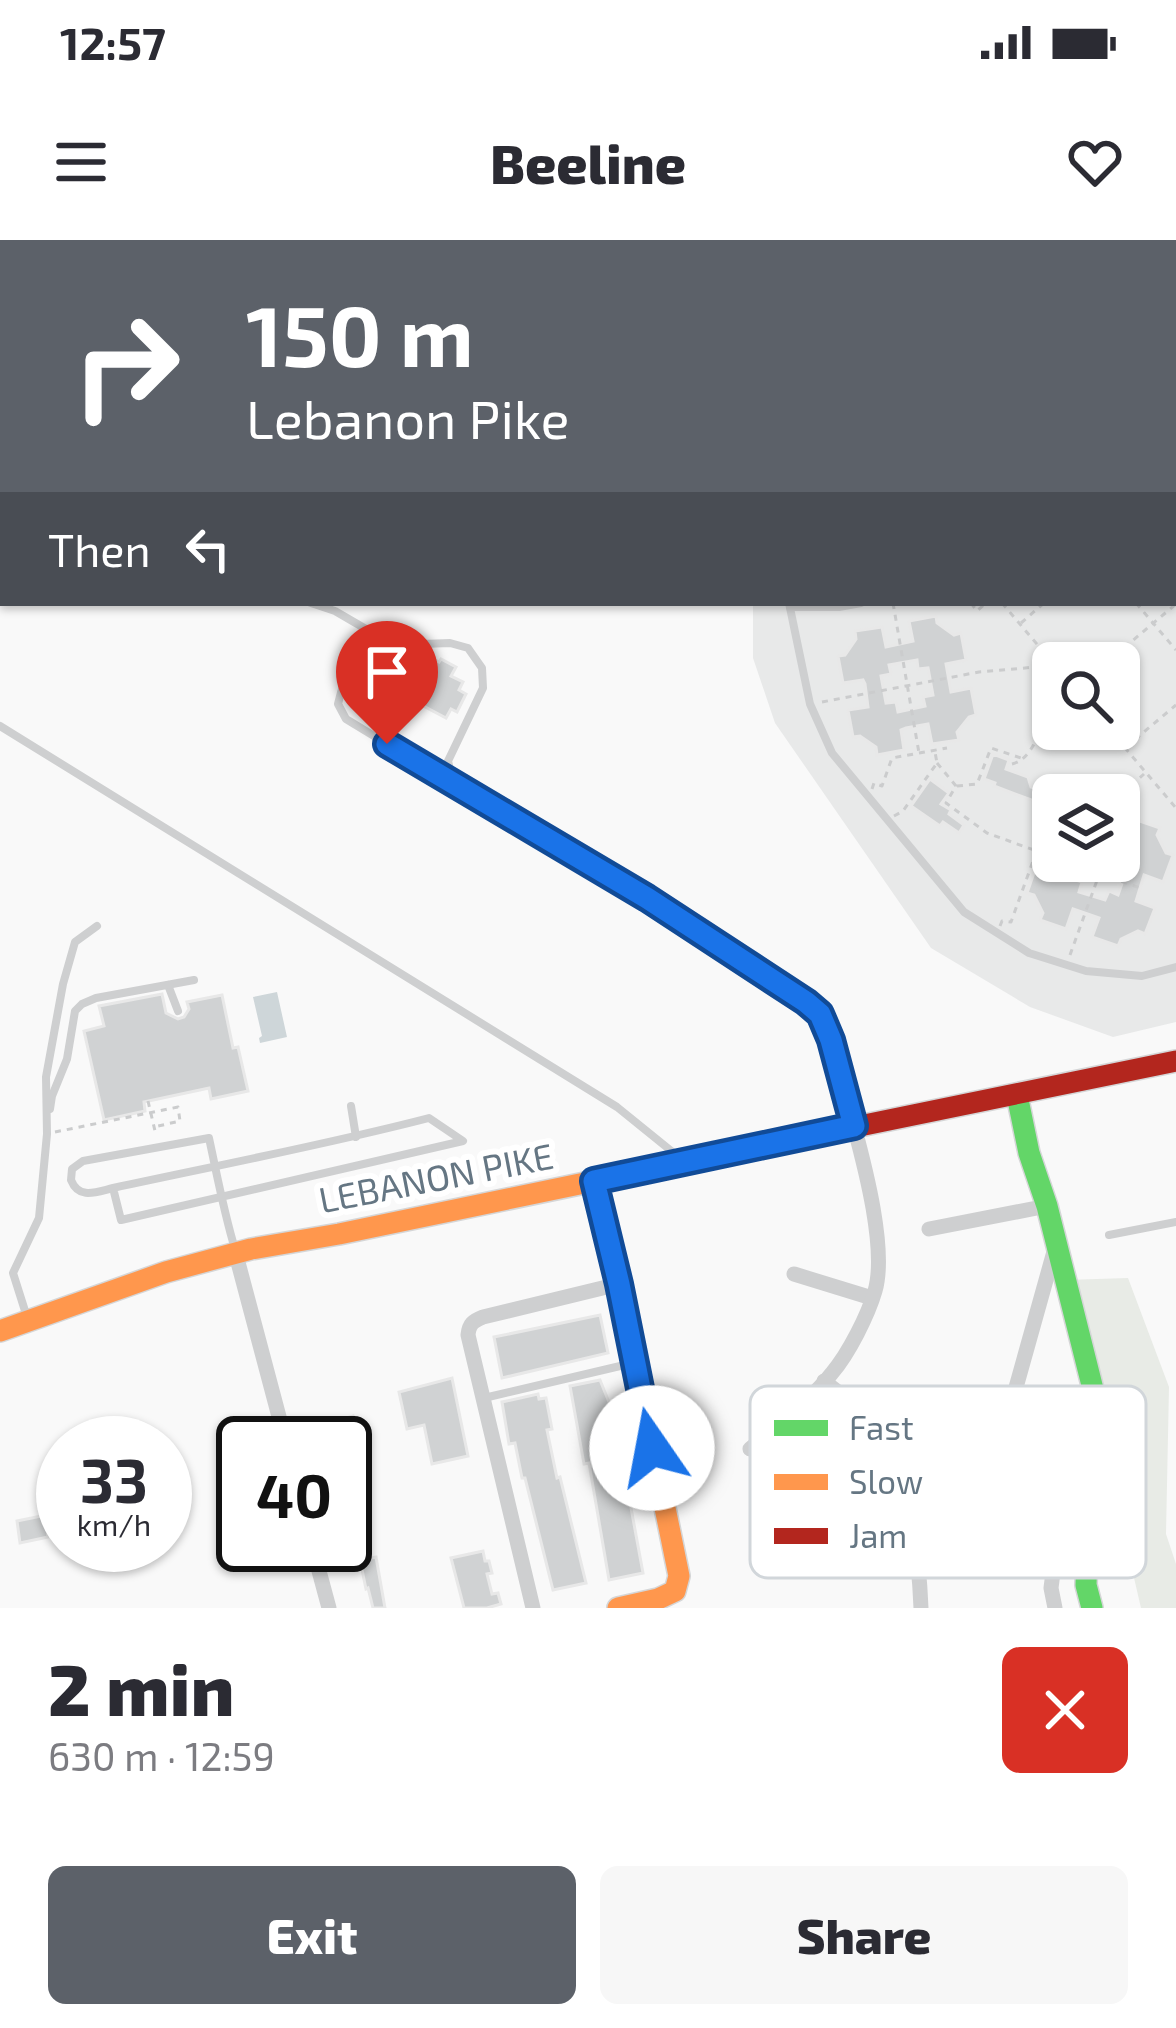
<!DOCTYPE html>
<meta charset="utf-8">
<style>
body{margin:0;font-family:"Exo 2",sans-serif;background:#f7f7f7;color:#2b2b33;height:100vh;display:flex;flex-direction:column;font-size:45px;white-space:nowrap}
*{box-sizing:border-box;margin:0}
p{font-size:39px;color:#7c7c81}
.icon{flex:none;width:66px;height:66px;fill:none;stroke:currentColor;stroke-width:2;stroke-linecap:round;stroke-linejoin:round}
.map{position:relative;height:1368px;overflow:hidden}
.side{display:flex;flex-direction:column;background:#fff;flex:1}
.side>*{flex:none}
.banner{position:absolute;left:0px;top:0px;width:1176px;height:366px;box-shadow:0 3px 9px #0004;background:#5c6169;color:#fff;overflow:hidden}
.buttons{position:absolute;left:1032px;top:402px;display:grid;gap:24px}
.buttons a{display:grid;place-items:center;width:108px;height:108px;border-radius:18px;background:#fff;box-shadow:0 3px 9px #0004;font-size:60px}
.speed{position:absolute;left:36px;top:1176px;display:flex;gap:24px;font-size:60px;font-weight:700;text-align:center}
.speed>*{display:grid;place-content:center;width:156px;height:156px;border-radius:50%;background:#fff;box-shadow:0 3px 9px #0004;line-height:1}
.speed small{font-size:30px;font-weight:400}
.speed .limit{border:6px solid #111;border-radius:18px;background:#fff;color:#111}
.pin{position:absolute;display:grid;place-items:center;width:102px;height:102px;color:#fff;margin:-123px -51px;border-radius:50% 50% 50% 0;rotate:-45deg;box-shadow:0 0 12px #0007}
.pin .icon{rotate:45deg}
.me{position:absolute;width:132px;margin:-66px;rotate:348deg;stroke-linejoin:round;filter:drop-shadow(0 0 9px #0008)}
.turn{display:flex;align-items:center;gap:42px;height:252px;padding:0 48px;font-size:54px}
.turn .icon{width:156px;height:156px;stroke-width:2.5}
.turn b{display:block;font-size:84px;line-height:102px}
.then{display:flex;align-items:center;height:114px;padding:0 48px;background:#0003;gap:24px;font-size:45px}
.round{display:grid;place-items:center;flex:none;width:126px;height:126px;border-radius:18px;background:#f7f7f7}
.summary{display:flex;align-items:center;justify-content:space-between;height:204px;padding:0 48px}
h1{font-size:72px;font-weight:800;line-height:90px}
.action{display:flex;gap:24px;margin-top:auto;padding:24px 48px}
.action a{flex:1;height:138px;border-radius:18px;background:#5c6169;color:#fff;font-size:48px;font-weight:800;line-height:138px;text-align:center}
.action a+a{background:#f7f7f7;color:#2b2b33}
.status{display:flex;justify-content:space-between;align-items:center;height:84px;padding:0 60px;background:#fff;direction:ltr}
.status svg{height:33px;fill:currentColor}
header{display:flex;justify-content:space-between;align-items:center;height:156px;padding:0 48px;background:#fff;font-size:54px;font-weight:800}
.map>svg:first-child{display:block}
.built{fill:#e8e9e9;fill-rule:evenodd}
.green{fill:#e8ebe6}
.water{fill:#ced6d9}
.building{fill:#d0d2d3;stroke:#e8e8e8;stroke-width:3;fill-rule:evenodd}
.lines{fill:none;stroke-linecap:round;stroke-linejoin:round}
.fast-casing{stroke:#d5d6d7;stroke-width:24}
.slow-casing{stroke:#d5d6d7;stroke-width:24}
.jam-casing{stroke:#d5d6d7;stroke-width:24}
.path{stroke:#cbcccd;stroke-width:3;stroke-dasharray:6 6;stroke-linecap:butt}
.lane{stroke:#cecfd0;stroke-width:8}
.street{stroke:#cecfd0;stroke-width:15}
.fast{stroke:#63d668;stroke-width:21}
.slow{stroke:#ff974d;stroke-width:21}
.jam{stroke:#b3261e;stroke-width:21}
.rail-casing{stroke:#c3c5c6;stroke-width:8}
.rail{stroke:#fff;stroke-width:3;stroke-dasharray:9;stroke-linecap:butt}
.route-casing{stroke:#114b97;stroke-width:30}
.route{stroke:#1a73e8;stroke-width:21}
.labels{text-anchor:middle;stroke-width:12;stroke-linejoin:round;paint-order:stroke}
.street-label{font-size:36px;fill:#657683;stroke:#fff}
.key{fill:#fff;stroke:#d1d6da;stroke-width:3}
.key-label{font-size:33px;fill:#657683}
</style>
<div class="status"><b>12:57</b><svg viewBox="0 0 49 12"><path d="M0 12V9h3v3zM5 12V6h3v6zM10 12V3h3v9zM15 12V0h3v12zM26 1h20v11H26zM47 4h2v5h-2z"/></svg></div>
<header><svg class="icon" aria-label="menu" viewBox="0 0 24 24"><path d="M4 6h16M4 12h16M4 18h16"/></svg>Beeline<svg class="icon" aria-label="heart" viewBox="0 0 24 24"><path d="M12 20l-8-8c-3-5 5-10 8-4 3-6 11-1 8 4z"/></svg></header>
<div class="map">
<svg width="1176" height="1368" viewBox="0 0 1176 1368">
<rect width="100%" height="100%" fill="#f9f9f9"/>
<path class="built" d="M582 0H1176V782L1113 797 1030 767 931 708 775 483 753 418V363H1173V3H586ZM1053 423H1119V489H1053ZM1053 555H1119V621H1053Z"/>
<polygon class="green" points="1128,1038 1169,1147 1166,1294 1176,1324 1176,1368 1141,1368 1065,1040"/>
<polygon class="water" points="277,752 287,797 260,803 259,798 262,796 253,757"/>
<g class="building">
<path d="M936 376 937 383 954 395 961 393 966 420 946 424 951 452 971 448 976 475 969 477 957 492 959 500 932 504 928 484 906 488 901 490 904 510 877 515 876 507 860 496 853 497 848 470 868 467 865 444 863 440 843 443 838 416 845 415 856 399 855 391 882 387 886 407 913 401 909 381ZM917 420 918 429 928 428 933 455 923 457 925 466 898 472 896 462 886 463 881 436 891 434 889 425Z"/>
<polygon points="433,419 439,422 441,419 456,427 451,436 463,442 459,450 466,454 457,472 451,469 446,478 416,462 419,456 415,454 420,444 416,442 423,427 427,430"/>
<polygon points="993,514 1009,520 1006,529 1028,537 1031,547 1038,549 1034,561 994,546 995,543 984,539"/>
<polygon points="930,539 949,553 941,564 951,570 949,574 964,585 959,593 943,582 940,586 911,566"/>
<polygon points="1134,579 1160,588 1157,595 1166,613 1173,615 1163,642 1144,635 1136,661 1155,668 1145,694 1138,691 1121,699 1118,706 1092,697 1099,678 1073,669 1066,689 1040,680 1043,673 1034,655 1027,653 1036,627 1055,633 1057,629 1074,635 1073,639 1082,642 1079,652 1105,660 1109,651 1118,655 1127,629 1118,625 1119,605 1122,597 1127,598"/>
<polygon points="162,754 166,773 178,779 184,777 189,769 187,762 222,755 233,808 238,807 248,851 211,859 209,848 144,862 145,871 104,880 84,791 104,786 99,766"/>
<polygon points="600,1075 608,1113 502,1138 494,1097"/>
<polygon points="452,1138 468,1216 432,1224 424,1185 407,1189 399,1152"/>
<polygon points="600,1140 615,1177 611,1178 613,1188 611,1188 615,1209 620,1208 643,1333 609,1340 589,1223 584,1224 570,1146"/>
<polygon points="538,1154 539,1159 546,1158 552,1189 547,1190 557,1238 560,1237 586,1343 553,1350 525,1238 522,1238 515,1203 509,1204 502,1162"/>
<polygon points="353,1176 360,1198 355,1200 359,1211 345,1216 345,1203 331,1203 325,1184"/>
<polygon points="46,1275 48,1297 20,1303 17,1281"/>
<polygon points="483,1311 485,1321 489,1321 492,1333 487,1334 492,1354 498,1353 501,1364 487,1368 464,1368 451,1318"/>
<polygon points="376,1317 385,1368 373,1368 368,1348 366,1349 360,1320"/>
</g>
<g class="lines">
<g class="fast-casing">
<polyline id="fast" points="1017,855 1029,913 1047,966 1107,1205 1087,1308 1086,1345 1092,1368"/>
</g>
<g class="slow-casing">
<g id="slow">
<polyline points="594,941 619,1044 679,1336 675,1351 658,1359 618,1368"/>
<polyline points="0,1091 166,1032 251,1009 339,994 806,897"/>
</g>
</g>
<g class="jam-casing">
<polyline id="jam" points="806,897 1176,821"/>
</g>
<g class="path">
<polyline points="14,0 15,3"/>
<polyline points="547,3 551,0"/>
<polyline points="0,23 3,23"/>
<polyline points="1173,63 1176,63"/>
<polyline points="0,77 3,73"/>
<polyline points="1173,91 1176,91"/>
<polyline points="0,135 3,135"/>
<polyline points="1173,223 1176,220"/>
<polyline points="893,363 919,513"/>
<polyline points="971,363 977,371 986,363"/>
<polyline points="1002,363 1053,423"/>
<polyline points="1136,363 1176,410"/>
<polyline points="1021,383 1044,363"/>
<polyline points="1106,423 1176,364"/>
<polyline points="822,462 979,432 1036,427 1048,418"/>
<polyline points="1109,489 1176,568"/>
<polyline points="1126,507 1176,465"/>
<polyline points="937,523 956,546 946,563 987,593 1053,617"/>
<path d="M1012 524C1037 517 1037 486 1053 468"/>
<polyline points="957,546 977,544 991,508 1024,519"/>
<polyline points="872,549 874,543 882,546 892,518 947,508"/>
<polyline points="894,576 903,571 937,523 935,512"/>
<polyline points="1119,580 1133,544 1144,534"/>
<polyline points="1065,621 1140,648"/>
<polyline points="1000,686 1002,681 1011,682 1046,585"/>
<polyline points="1070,715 1104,621"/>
<polyline points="148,861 155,891"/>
<polyline points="55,892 178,867 180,881 154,887"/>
</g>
<g class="lane">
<polyline points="1173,15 1176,15"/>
<polyline points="1173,77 1176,77"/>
<polyline points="0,174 3,175"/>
<path d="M311 363 335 371 402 410 422 404 450 403 468 408 482 428 483 448 448 521 454 545 647 658 806 762C838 790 843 844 853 885"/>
<polyline points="789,363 810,464 832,513 964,672 1029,713 1086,731 1142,736 1176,727"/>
<polyline points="790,367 839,367 861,363"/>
<path d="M384 401C355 415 345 433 338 464L346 479 453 544"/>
<polyline points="0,486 617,867 680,918"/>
<polyline points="168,745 178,771"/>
<polyline points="351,866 356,897"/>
<polyline points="50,869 52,856 67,819 75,771 82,764 96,758 194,740"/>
<path d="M113 948C219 925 325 905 429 878L463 901 121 980 113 948C96 952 79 960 71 940L72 929 83 921 209 898C217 935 224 973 235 1009"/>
<polyline points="1109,995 1176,982"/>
<polyline points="26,1074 13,1033 39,978 47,894 46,837 63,744 75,702 97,686"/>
<polyline points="484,1158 633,1123"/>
</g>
<g class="street">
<polyline points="929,989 1047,966"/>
<polyline points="235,1011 286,1203"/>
<polyline points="794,1034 872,1058"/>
<path d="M824 1141C840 1155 862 1168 876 1184 909 1223 919 1318 921 1368"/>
<path d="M750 1209C775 1187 813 1158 832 1133 849 1113 868 1075 875 1051 887 1010 865 927 854 886"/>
<polyline points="985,1209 1008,1176 1055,1008"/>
<polyline points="312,1305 329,1368"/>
<polyline points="845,1327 916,1312"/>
<path d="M533 1368 468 1095C469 1084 473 1081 483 1077L619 1044"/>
<polyline points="1055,1368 1051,1348 1056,1309 1092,1274"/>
</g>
<use href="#fast" class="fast"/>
<use href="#slow" class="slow"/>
<use href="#jam" class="jam"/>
<g class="rail-casing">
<g id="rail">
<polyline points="411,3 420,0"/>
<polyline points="0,52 3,52"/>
</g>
</g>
<use href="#rail" class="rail"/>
</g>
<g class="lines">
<g class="route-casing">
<polyline id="route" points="387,504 647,658 806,762 820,774 831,800 854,886 594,941 619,1044 652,1208"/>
</g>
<use href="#route" class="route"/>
</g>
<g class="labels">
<g class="street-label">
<text transform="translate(436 938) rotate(-11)" y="13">LEBANON PIKE</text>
</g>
</g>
<rect x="750" y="1146" width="396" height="192" rx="18" class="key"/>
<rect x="774" y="1180" width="54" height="16" fill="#63d668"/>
<rect x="774" y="1234" width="54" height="16" fill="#ff974d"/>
<rect x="774" y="1288" width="54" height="16" fill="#b3261e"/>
<g class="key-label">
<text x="849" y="1200">Fast</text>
<text x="849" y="1254">Slow</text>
<text x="849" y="1308">Jam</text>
</g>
</svg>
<div class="buttons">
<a><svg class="icon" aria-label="search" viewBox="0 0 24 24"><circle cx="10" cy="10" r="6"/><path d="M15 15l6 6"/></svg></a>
<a><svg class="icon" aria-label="layers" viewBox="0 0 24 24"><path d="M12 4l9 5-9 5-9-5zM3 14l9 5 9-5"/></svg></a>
</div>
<div class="speed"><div>33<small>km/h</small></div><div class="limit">40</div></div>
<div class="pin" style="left:387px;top:504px;background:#d93025"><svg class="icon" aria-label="arrive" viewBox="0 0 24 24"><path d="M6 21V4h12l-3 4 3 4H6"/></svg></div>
<svg class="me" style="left:652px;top:1208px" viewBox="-20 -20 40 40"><circle r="19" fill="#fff"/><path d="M0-13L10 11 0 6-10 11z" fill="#1a73e8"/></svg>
<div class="banner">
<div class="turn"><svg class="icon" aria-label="right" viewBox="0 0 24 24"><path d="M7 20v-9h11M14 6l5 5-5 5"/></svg><div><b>150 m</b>Lebanon Pike</div></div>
<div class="then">Then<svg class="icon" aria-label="left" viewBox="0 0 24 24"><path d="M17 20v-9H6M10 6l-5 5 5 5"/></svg></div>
</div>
</div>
<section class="side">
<div class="summary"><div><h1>2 min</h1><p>630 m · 12:59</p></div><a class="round" style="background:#d93025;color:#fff"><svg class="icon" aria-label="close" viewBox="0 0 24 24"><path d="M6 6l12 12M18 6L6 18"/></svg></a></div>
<div class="action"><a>Exit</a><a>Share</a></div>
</section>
